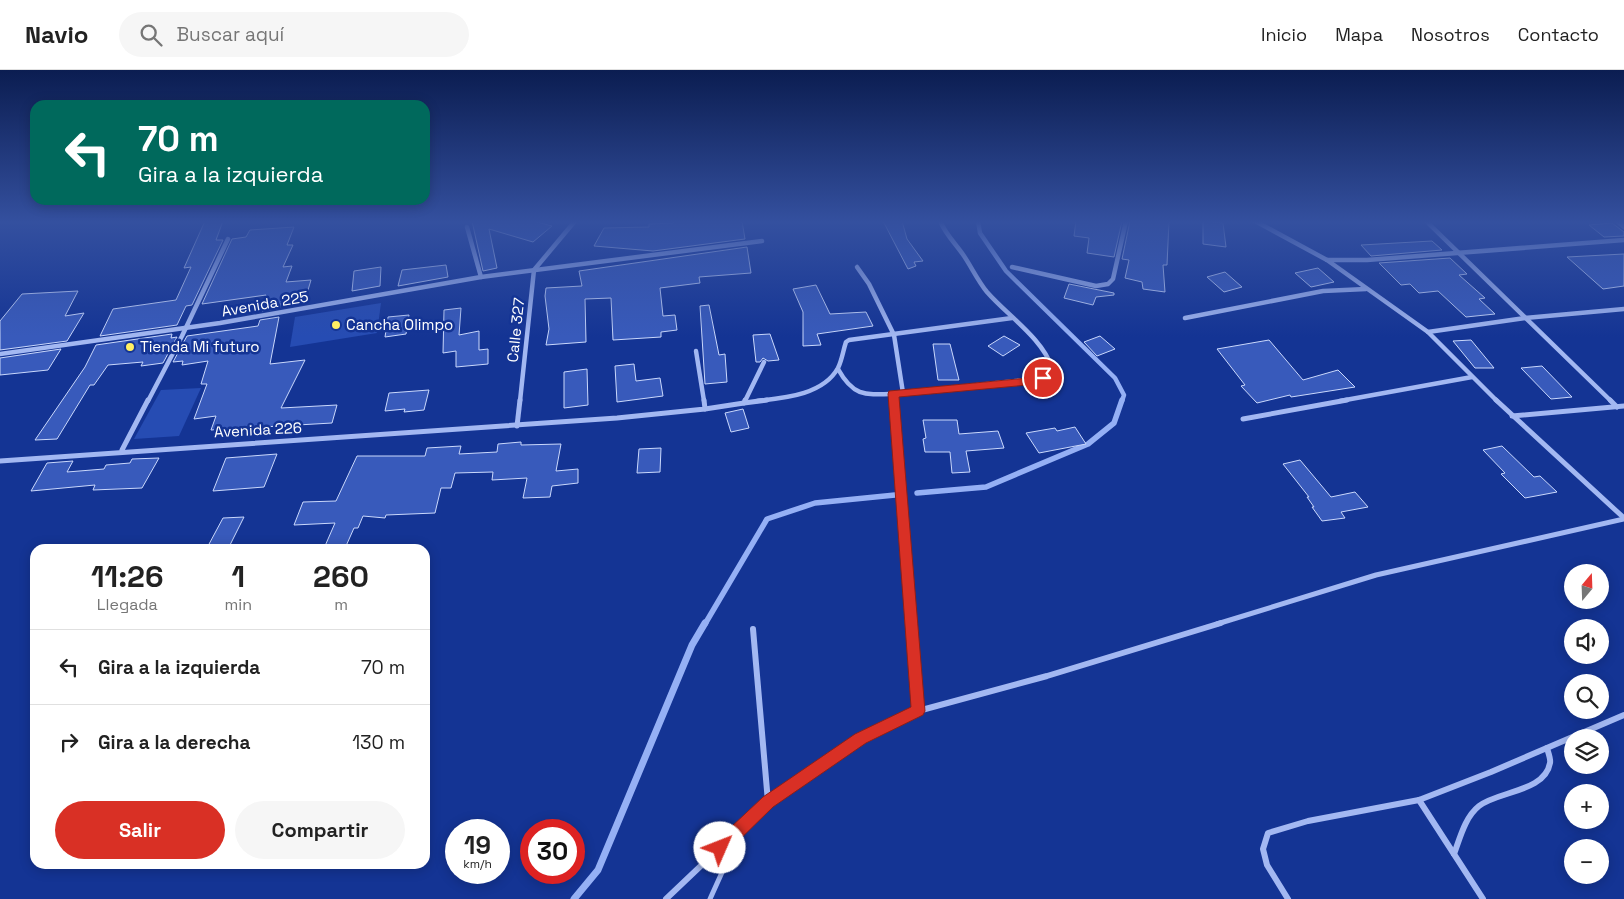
<!DOCTYPE html>
<html lang="es">
<meta charset="utf-8">
<style>
body{margin:0;font-family:"Space Grotesk",sans-serif;background:#f6f6f6;color:#222;height:100vh;display:flex;flex-direction:column;font-size:19px;white-space:nowrap}
*{box-sizing:border-box;margin:0}
p{font-size:16px;color:#767676}
.icon{flex:none;width:28px;height:28px;fill:none;stroke:currentColor;stroke-width:2;stroke-linecap:round;stroke-linejoin:round}
.map{position:relative;flex:1;overflow:hidden}
.details{position:absolute;left:30px;top:474px;width:400px;height:325px;display:flex;flex-direction:column;background:#fff;border-radius:15px;box-shadow:0 2px 12px #0003}
.details>*{flex:none}
.top-card{position:absolute;left:30px;top:30px;width:400px;height:105px;border-radius:15px;box-shadow:0 2px 12px #0003;background:#00695c;color:#fff;overflow:hidden}
.needle{width:32px;rotate:19deg}
.controls{position:absolute;left:1564px;top:494px;display:grid;gap:10px}
.controls a{display:grid;place-items:center;width:45px;height:45px;border-radius:50%;background:#fff;box-shadow:0 2px 12px #0003;font-size:25px}
.speed{position:absolute;left:445px;top:749px;display:flex;gap:10px;font-size:25px;font-weight:700;text-align:center}
.speed>*{display:grid;place-content:center;width:65px;height:65px;border-radius:50%;background:#fff;box-shadow:0 2px 12px #0003;line-height:1}
.speed small{font-size:12px;font-weight:400}
.speed .limit{border:8px solid #d22;background:#fff;color:#111}
.pin{position:absolute;display:grid;place-items:center;width:42px;height:42px;color:#fff;margin:-21px;border:2px solid #fff;border-radius:50%;box-shadow:0 1px 5px #0007}
.me{position:absolute;width:55px;margin:-28px;rotate:46deg;stroke-linejoin:round;filter:drop-shadow(0 0 4px #0008)}
.turn{display:flex;align-items:center;gap:18px;height:105px;padding:0 25px;font-size:22px}
.turn .icon{width:65px;height:65px;stroke-width:2.5}
.turn b{display:block;font-size:35px;line-height:42px}
.eta{display:flex;justify-content:space-evenly;align-items:center;height:85px;text-align:center}
.eta b{font-size:30px;font-weight:800;line-height:35px}
.button{display:flex;gap:10px;margin-top:auto;padding:10px 25px}
.button a{flex:1;height:58px;border-radius:30px;background:#d93025;color:#fff;font-size:20px;font-weight:800;line-height:58px;text-align:center}
.button a+a{background:#f6f6f6;color:#222}
ul{padding:0;list-style:none}
li{display:flex;align-items:center;gap:15px;height:75px;padding:0 25px;border-top:1px solid #e0e0e0}
li div{flex:1}
li b{display:block;font-size:19px}
li em{font-style:normal}
header{display:flex;align-items:center;gap:30px;box-sizing:border-box;height:70px;padding:0 25px;background:#fff;border-bottom:1px solid #e0e0e0}
header strong{font-size:24px}
nav{display:flex;gap:28px;margin-inline-start:auto;font-size:18px}
.search{width:350px;height:45px;background:#f6f6f6;display:flex;align-items:center;gap:12px;box-sizing:border-box;padding:0 18px;border-radius:28px;color:#767676;font-size:19px}
.map>svg:first-child{display:block}
.green{fill:#264cb3}
.lines{fill:none;stroke-linecap:round;stroke-linejoin:round}
.stream-far2{stroke:#95b0f5;stroke-width:4.5}
.stream-far1{stroke:#95b0f5;stroke-width:5.5}
.stream{stroke:#95b0f5;stroke-width:7}
.building{fill:#385abb;stroke:#cad8fc}
.service{stroke:#a3b8f2;stroke-width:5}
.minor-far2{stroke:#a3b8f2;stroke-width:4.5}
.minor-far1{stroke:#a3b8f2;stroke-width:5}
.minor{stroke:#a3b8f2;stroke-width:6}
.route{fill:#d93025;stroke:#8d1f18}
.poi-dot{fill:#ffef63;stroke:#143494;stroke-width:2}
.labels{text-anchor:middle;stroke-width:5;stroke-linejoin:round;paint-order:stroke}
.street-label{font-size:15px;fill:#fff;stroke:#143494}
.poi-label{font-size:15px;fill:#fff;stroke:#143494;text-anchor:start}
</style>
<header>
<strong>Navio</strong>
<div class="search"><svg class="icon" aria-label="search" viewBox="0 0 24 24"><circle cx="10" cy="10" r="6"/><path d="M15 15l6 6"/></svg>Buscar aquí</div>
<nav><a>Inicio</a><a>Mapa</a><a>Nosotros</a><a>Contacto</a></nav>
</header>
<div class="map">
<svg width="1624" height="829" viewBox="0 0 1624 829">
<rect width="100%" height="100%" fill="#143494"/>
<g class="green">
<polygon points="381,233 377,263 290,277 295,247"/>
<polygon points="201,318 179,366 134,369 161,320"/>
</g>
<g class="lines">
<polyline class="stream-far2" points="978,151 980,163 1006,201 1115,308 1124,325 1122,331"/>
<g class="stream-far1">
<polyline points="917,423 986,417 1088,374 1114,353 1122,330"/>
<polyline points="705,554 767,449 815,433 895,425"/>
</g>
<polyline class="stream" points="574,829 598,800 692,575 705,553"/>
</g>
<g class="building">
<polygon points="205,151 223,151 216,170 223,170 192,235 186,236 177,255 100,266 113,239 176,230 191,197 184,198"/>
<polygon points="472,151 533,151 552,156 533,172 489,159 497,198 483,201"/>
<polygon points="674,151 742,151 745,169 653,181 594,176 604,158 649,157 649,154 673,153"/>
<polygon points="883,151 902,151 907,169 923,191 914,192 916,196 908,199"/>
<polygon points="1076,151 1122,151 1114,187 1087,183 1089,168 1074,166"/>
<polygon points="1130,151 1169,151 1167,195 1163,195 1165,222 1143,219 1142,212 1125,208 1129,190 1122,189"/>
<polygon points="1203,151 1223,153 1226,177 1203,174"/>
<polygon points="1612,153 1624,162 1624,166 1604,167 1589,155"/>
<polygon points="294,157 287,175 293,175 283,197 292,196 286,212 311,210 305,230 281,233 280,238 262,241 266,225 202,234 232,169 246,167 250,160"/>
<polygon points="1432,171 1442,180 1371,186 1361,175"/>
<polygon points="747,177 751,203 699,207 700,213 660,218 663,246 675,245 677,260 661,262 661,267 613,270 611,228 585,229 586,272 546,275 549,259 545,226 546,218 582,216 579,201"/>
<polygon points="1624,184 1624,216 1603,219 1567,187"/>
<polygon points="1450,188 1467,204 1459,205 1485,228 1479,229 1495,244 1466,247 1438,221 1419,223 1410,214 1401,215 1379,193"/>
<polygon points="446,195 448,207 398,216 402,200"/>
<polygon points="381,197 380,216 352,221 354,201"/>
<polygon points="1318,198 1334,212 1311,217 1295,203"/>
<polygon points="1225,202 1242,217 1224,222 1207,207"/>
<polygon points="1069,214 1114,223 1114,225 1096,227 1093,235 1064,228"/>
<polygon points="816,215 830,244 866,242 873,256 817,264 821,275 803,276 803,242 793,219"/>
<polygon points="78,221 65,246 84,243 67,271 0,280 0,251 22,224"/>
<polygon points="709,235 719,285 725,284 727,312 705,314 700,236"/>
<polygon points="461,238 459,265 479,261 479,280 488,279 488,294 456,297 456,281 443,283 444,240"/>
<polygon points="409,245 406,264 385,267 388,247"/>
<polygon points="279,247 270,294 305,290 281,338 337,335 332,353 211,360 216,346 194,349 207,314 201,314 208,291 182,295 183,291 173,292 187,266 258,256 260,250"/>
<polygon points="172,264 171,268 177,267 163,293 141,296 143,292 108,295 94,315 90,315 57,369 35,370 85,297 96,275"/>
<polygon points="770,264 779,290 768,291 763,288 760,292 756,292 753,265"/>
<polygon points="1004,266 1020,275 1003,286 988,276"/>
<polygon points="1100,266 1115,279 1097,286 1084,272"/>
<polygon points="1269,270 1303,310 1338,300 1355,317 1291,327 1290,325 1257,333 1241,316 1245,315 1217,279"/>
<polygon points="1471,270 1494,298 1475,298 1453,271"/>
<polygon points="933,274 950,274 959,310 938,310"/>
<polygon points="61,279 48,300 0,305 0,288"/>
<polygon points="634,294 636,311 660,308 663,326 617,332 615,296"/>
<polygon points="1542,296 1572,327 1551,329 1521,298"/>
<polygon points="587,299 588,335 564,338 564,302"/>
<polygon points="429,320 424,340 404,342 405,339 385,341 389,323"/>
<polygon points="743,339 749,358 731,362 725,343"/>
<polygon points="923,350 957,350 959,364 998,361 1004,378 966,381 970,402 952,403 950,382 925,382 923,369 926,368"/>
<polygon points="1075,357 1086,374 1039,383 1026,363 1055,358 1057,361"/>
<polygon points="521,372 521,375 561,374 556,401 578,399 578,413 552,416 550,427 523,428 527,408 492,410 493,402 455,403 451,418 441,418 435,443 386,445 385,448 363,446 358,458 354,458 346,476 325,476 335,453 294,455 303,432 336,431 357,386 425,386 427,378 461,376 459,384 497,382 498,374"/>
<polygon points="1502,376 1534,407 1540,406 1557,422 1525,428 1501,404 1505,403 1483,380"/>
<polygon points="661,378 660,402 637,403 639,379"/>
<polygon points="277,384 264,417 213,421 226,388"/>
<polygon points="159,388 142,418 93,420 95,415 31,421 47,393 73,391 67,402 104,399 106,395 130,393 132,389"/>
<polygon points="1300,390 1331,427 1355,422 1368,437 1341,442 1345,448 1322,451 1312,437 1314,437 1307,427 1309,427 1283,394"/>
<polygon points="244,447 230,475 208,476 223,448"/>
</g>
<g class="lines">
<polyline class="service" points="710,829 742,758"/>
<g class="minor-far2">
<polyline points="1255,151 1327,190 1428,262 1497,331"/>
<polyline points="1426,151 1611,331"/>
<polyline points="1617,151 1624,157"/>
<polyline points="467,157 481,207"/>
<polyline points="1327,190 1367,190 1624,170"/>
<polyline points="857,197 869,214 894,265 903,323"/>
<polyline points="1012,197 1096,216 1108,214 1113,209 1126,151"/>
<polyline points="1185,248 1323,221 1366,219"/>
<polyline points="1428,262 1525,248 1624,239"/>
<polyline points="696,281 704,331"/>
<polyline points="0,284 220,253 481,207 762,171"/>
<path d="M838 299C853 326 864 325 893 324"/>
<polyline points="148,331 182,266 228,169"/>
<polyline points="520,331 534,200 575,151"/>
<polyline points="745,331 764,292"/>
<path d="M757 331C784 328 823 325 838 298 842 290 843 281 846 272L849 270 1012 248"/>
<path d="M894 331 893 324 1043 308 1052 298C1043 269 1007 245 987 222 978 211 972 198 964 186 956 174 946 165 940 151"/>
<polyline points="1340,331 1472,307"/>
</g>
<g class="minor-far1">
<polyline points="893,330 911,554"/>
<polyline points="1496,330 1624,448"/>
<polyline points="1610,330 1617,337"/>
<polyline points="744,333 767,330"/>
<polyline points="705,339 744,333 745,330"/>
<polyline points="1512,346 1624,336"/>
<polyline points="1243,349 1347,330"/>
<polyline points="517,356 520,330"/>
<polyline points="122,380 148,330"/>
<polyline points="0,391 617,348 705,339 704,330"/>
<polyline points="1217,554 1376,505 1624,449"/>
</g>
<g class="minor">
<polyline points="911,553 918,641"/>
<polyline points="753,559 768,732"/>
<polyline points="1419,730 1483,829"/>
<path d="M1454 784C1460 768 1465 747 1479 736 1498 721 1545 722 1550 693 1551 689 1548 682 1547 678"/>
<polyline points="666,829 768,732 861,668 918,641 1047,606 1221,553"/>
<polyline points="1288,829 1267,795 1263,779 1268,763 1308,751 1419,730 1491,702 1624,645"/>
</g>
</g>
<linearGradient id="sky" x2="0" y2="1"><stop stop-color="#0b1d51"/><stop offset="0.57" stop-color="#34509f"/><stop offset="1" stop-color="#34509f" stop-opacity="0"/></linearGradient>
<rect width="1624" height="267" fill="url(#sky)"/>
<polygon class="route" points="1043,304 1048,308 1047,310 1028,315 899,327 925,641 923,645 866,673 773,737 725,784 720,786 714,784 712,778 714,773 763,727 855,664 911,637 888,324 889,321 1028,308"/>
<g class="poi-dot">
<circle cx="336" cy="255" r="5"/>
<circle cx="130" cy="277" r="5"/>
</g>
<g class="labels">
<g class="street-label">
<text transform="translate(265 234) rotate(-10)" y="5">Avenida 225</text>
<text transform="translate(516 260) rotate(-84)" y="5">Calle 327</text>
<text transform="translate(258 360) rotate(-3)" y="5">Avenida 226</text>
</g>
<g class="poi-label">
<text x="346" y="260">Cancha Olimpo</text>
<text x="140" y="282">Tienda Mi futuro</text>
</g>
</g>
</svg>
<div class="controls">
<a><svg class="needle" viewBox="-14 -14 28 28"><path d="M0-13l5 13h-10z" fill="#e53935"/><path d="M0 13l5-13h-10z" fill="#767676"/></svg></a>
<a><svg class="icon" aria-label="sound" viewBox="0 0 24 24"><path d="M4 9h4l5-4v14l-5-4H4zM17 9q2 3 0 6"/></svg></a>
<a><svg class="icon" aria-label="search" viewBox="0 0 24 24"><circle cx="10" cy="10" r="6"/><path d="M15 15l6 6"/></svg></a>
<a><svg class="icon" aria-label="layers" viewBox="0 0 24 24"><path d="M12 4l9 5-9 5-9-5zM3 14l9 5 9-5"/></svg></a>
<a>+</a>
<a>−</a>
</div>
<div class="speed"><div>19<small>km/h</small></div><div class="limit">30</div></div>
<div class="pin" style="left:1043px;top:308px;background:#d93025"><svg class="icon" aria-label="arrive" viewBox="0 0 24 24"><path d="M6 21V4h12l-3 4 3 4H6"/></svg></div>
<svg class="me" style="left:720px;top:778px" viewBox="-20 -20 40 40"><circle r="19" fill="#fff"/><path d="M0-13L10 11 0 6-10 11z" fill="#d93025"/></svg>
<div class="top-card">
<div class="turn"><svg class="icon" aria-label="left" viewBox="0 0 24 24"><path d="M17 20v-9H6M10 6l-5 5 5 5"/></svg><div><b>70 m</b>Gira a la izquierda</div></div>
</div>
<section class="details">
<div class="eta">
<div><b>11:26</b><p>Llegada</p></div>
<div><b>1</b><p>min</p></div>
<div><b>260</b><p>m</p></div>
</div>
<ul>
<li><svg class="icon" aria-label="left" viewBox="0 0 24 24"><path d="M17 20v-9H6M10 6l-5 5 5 5"/></svg><div><b>Gira a la izquierda</b></div><em>70 m</em></li>
<li><svg class="icon" aria-label="right" viewBox="0 0 24 24"><path d="M7 20v-9h11M14 6l5 5-5 5"/></svg><div><b>Gira a la derecha</b></div><em>130 m</em></li>
</ul>
<div class="button"><a>Salir</a><a>Compartir</a></div>
</section>
</div>
